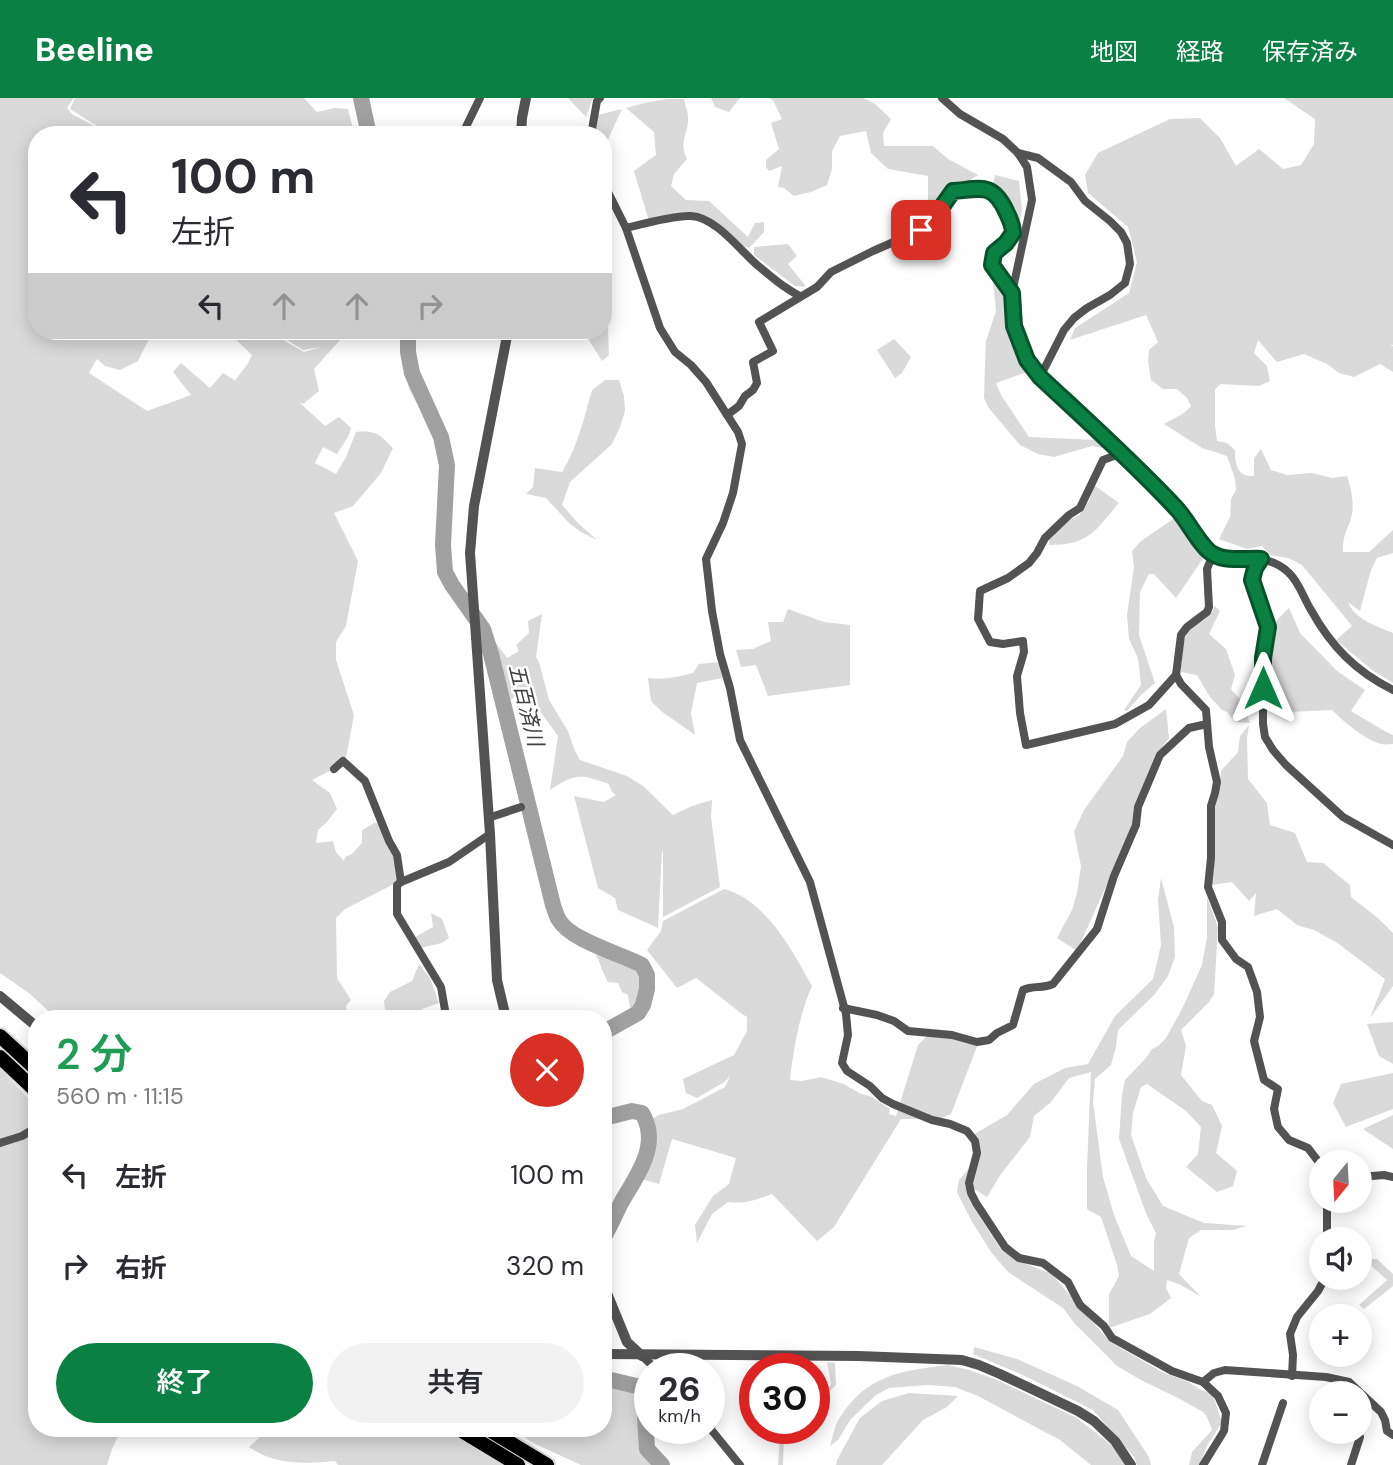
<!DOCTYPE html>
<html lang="ja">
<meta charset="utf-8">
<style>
body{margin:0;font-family:"DM Sans","Noto Sans JP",sans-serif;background:#f2f2f3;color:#2b2b33;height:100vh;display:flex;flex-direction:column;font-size:26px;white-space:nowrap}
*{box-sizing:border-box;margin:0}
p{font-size:23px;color:#7c7c81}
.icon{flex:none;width:38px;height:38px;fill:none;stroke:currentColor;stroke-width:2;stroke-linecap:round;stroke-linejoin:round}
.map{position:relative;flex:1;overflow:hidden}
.panel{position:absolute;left:28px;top:912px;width:584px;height:427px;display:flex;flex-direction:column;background:#fff;border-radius:28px;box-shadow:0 4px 18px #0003}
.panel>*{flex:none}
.guide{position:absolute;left:28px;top:28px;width:584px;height:214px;border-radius:28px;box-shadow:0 4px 18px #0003;background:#fff;color:#2b2b33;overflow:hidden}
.needle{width:46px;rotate:198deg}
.tools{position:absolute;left:1309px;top:1052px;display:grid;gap:14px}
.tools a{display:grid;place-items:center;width:63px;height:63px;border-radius:50%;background:#fff;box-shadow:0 4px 18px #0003;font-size:35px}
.speed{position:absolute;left:634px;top:1255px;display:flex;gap:14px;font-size:35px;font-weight:700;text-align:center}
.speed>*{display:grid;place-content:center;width:91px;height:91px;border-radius:50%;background:#fff;box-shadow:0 4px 18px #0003;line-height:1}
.speed small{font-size:18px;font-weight:400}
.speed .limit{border:10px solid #d22;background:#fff;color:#111}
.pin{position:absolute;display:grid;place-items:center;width:60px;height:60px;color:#fff;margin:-30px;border-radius:14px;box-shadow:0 4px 10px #0006}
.me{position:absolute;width:77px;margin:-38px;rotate:0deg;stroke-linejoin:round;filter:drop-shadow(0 0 5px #0008)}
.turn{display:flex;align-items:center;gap:24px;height:147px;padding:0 28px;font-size:32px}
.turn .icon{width:91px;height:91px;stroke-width:2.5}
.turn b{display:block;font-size:49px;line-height:60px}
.lanes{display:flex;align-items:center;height:66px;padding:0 28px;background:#0003;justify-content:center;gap:35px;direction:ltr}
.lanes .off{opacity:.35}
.round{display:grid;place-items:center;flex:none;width:74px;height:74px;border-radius:37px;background:#f2f2f3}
.summary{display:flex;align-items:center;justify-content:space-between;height:119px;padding:0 28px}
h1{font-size:42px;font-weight:600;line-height:52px;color:#1e9e55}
.cta{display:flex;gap:14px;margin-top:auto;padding:14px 28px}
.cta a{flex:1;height:80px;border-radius:42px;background:#0b8043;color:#fff;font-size:28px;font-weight:600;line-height:80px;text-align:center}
.cta a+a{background:#f2f2f3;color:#2b2b33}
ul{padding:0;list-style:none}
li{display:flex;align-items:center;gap:21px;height:91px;padding:0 28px}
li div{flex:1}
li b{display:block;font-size:26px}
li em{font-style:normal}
header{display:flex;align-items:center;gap:42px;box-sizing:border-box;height:98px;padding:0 35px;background:#0b8043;color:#fff}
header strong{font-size:33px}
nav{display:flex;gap:38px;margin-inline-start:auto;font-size:24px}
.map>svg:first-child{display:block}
.green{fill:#dadada}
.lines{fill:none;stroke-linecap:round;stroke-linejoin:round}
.river{stroke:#a1a1a1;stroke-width:16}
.motorway-casing{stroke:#dbdbdb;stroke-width:18}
.minor{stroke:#535353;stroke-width:8}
.tertiary{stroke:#535353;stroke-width:10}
.motorway{stroke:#000;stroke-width:14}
.route-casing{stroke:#07532c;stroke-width:18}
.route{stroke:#0b8043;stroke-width:12}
.labels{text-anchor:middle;stroke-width:5;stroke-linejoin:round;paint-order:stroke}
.water-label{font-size:21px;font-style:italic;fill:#424242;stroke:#fff}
</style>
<header>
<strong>Beeline</strong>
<nav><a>地図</a><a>経路</a><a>保存済み</a></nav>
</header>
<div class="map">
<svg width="1393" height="1367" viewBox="0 0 1393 1367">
<rect width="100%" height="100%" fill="#fff"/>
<g class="green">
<path d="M0 0H74L67 10 72 16 106 34 70 11 75 0H304L317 14 334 10 348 11 354 35 335 37H247L250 33 245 37H37V233H153L138 263 120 272 105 268 97 261 89 275 147 313 191 297 173 274 181 265 210 290 223 275 239 285 235 282 247 267 252 257 227 233H267L304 254 321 249 303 252 273 233H348L314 271 319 293 303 306 299 304 325 328 339 319 351 330 348 339 337 356 323 349 315 365 336 376 346 359 356 334C376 332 379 336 393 350L381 375 353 408 334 415 358 463 346 528 336 544V562L354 617 345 665 312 682 330 695 337 711 326 725 318 732 316 745 333 743 336 754 344 763 345 759 352 756 362 745V732L376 724 387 737 397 757V783L394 786 345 811 336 820 337 880 351 902 346 908 348 920H56L30 896 0 875Z"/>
<polygon points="355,0 368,0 377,37 361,37"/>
<polygon points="568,0 593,0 586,19"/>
<polygon points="711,0 740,0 729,14 715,9"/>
<polygon points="768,0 863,0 874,5 891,21 883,35 884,48 933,48 948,61 978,77 969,83 949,90 928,114 928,78 888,71 871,55 866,33 840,38 832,53 832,71 827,87 811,94 794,98 784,90 778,89 782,68 769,73 766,69 766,62 779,51 771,25 782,21 773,2"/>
<path d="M1284 0H1393V247L1389 248H1393V274L1380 266 1354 279 1339 275 1327 266 1304 256 1277 264 1258 242 1254 255 1267 268 1270 283 1259 288 1221 286 1215 291V327L1217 343 1227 345 1235 352C1235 366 1237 379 1254 378V360L1261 351 1271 372 1287 377 1312 375 1332 380 1347 378C1351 389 1354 404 1352 416 1349 431 1342 436 1343 454H1369L1393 432V455L1377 460 1371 472 1360 513 1348 504C1355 522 1377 528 1393 535V585L1372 572 1336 542 1352 528 1302 467 1288 460 1270 457 1262 448 1247 451 1219 441 1230 419 1231 401 1236 392 1235 381 1227 358 1202 350 1164 326 1184 315 1191 308 1187 300 1177 291H1163L1151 282 1148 263 1149 252 1158 244 1146 217 1070 242 1075 230 1129 195 1137 164 1128 129 1088 95 1085 77 1098 55 1170 21 1200 20 1220 40 1236 68 1259 51 1283 71 1301 67 1314 46 1315 21Z"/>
<path d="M667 1H684C685 7 688 13 688 19 689 36 678 42 687 61L674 76 671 88 686 102 709 103 748 139 755 125 764 124V134L749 150 734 144 700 118 649 123 634 73 656 57 654 34 626 10 644 5Z"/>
<polygon points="622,11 604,50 604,37 596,37 598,17"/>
<polygon points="995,77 1019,83 1022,113 1019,125 993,87"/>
<polygon points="788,146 797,158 788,166 805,187 804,189 795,188 754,157 754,149"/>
<polygon points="993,183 1006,191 1014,239 1027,274 996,285 1001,297 1029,339 1097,342 1108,351 1092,348 1054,359 1038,356 1020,347 988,309 984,300 985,266 986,243 996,213"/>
<polygon points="604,203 608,231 609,257 602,263 583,233 604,233"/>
<polygon points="402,233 411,233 413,254 418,282 436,316 450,356 447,468 466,502 468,516 446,484 437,454 442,365 436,339 409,291 402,264"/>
<polygon points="894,241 911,259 902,275 895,280 877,252"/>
<path d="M605 282H619L624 298 625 313 620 329 612 346 570 384 562 407 578 425 597 442 581 434 569 425 546 400 526 396 533 389 535 370 562 374C578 348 584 320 592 292Z"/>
<path d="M1094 387 1119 405C1095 433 1089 447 1049 447V441L1062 426 1079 417 1089 403Z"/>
<polygon points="1176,419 1204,459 1176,500 1154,476 1149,476 1140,494 1139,537 1155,585 1141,597 1127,613 1124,612 1141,587 1138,560 1129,541 1127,517 1134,469 1132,453 1141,443"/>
<path d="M1215 508 1220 513 1209 536 1226 551 1235 577 1231 591 1243 605 1250 625 1235 624 1227 614 1222 612 1210 599 1197 577 1181 574C1182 561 1181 539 1191 531 1203 520 1206 525 1215 508Z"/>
<path d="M1289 510 1300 535 1337 573 1365 592 1351 613 1386 634 1393 637V646C1389 646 1385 647 1381 646 1365 642 1343 623 1332 612L1290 614 1264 607V584L1271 528Z"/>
<polygon points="788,511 824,524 850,527 850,587 768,598 756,567 741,569 736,552 753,551 771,543 768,524 783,524"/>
<path d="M542 516 536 559 539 564 549 602 568 633 575 653 580 662 627 678 643 688 673 717 692 708 712 702 711 719 720 789 663 819V754L662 753 658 830 618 812 615 800 598 790 574 698 604 704 616 697 612 694 609 686C580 676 576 675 550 692L558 638 523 590 511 602 493 541 507 560 519 553 516 547 529 535 528 523Z"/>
<path d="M719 564 723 580 697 585 691 615 695 637 661 613 651 603 648 580C665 582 677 579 693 575L699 566Z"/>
<polygon points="1166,611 1169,640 1155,659 1133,728 1077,853 1057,840 1072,812 1077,795 1081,768 1074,734 1084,712 1123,658 1127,644 1140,630"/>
<polygon points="1249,627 1247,641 1248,681 1267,705 1270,727 1295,735 1307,764 1323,765 1350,787 1351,799 1379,821 1393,835 1393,888 1370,920 1385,881 1336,844 1314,832 1297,827 1277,811 1254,818 1256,795 1249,803 1232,784 1211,787 1214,713 1219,695 1221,673 1238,654 1240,638"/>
<polygon points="1161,780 1174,829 1175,859 1168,878 1154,897 1118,932 1116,949 1111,967 1095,981 1093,1004 1103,1079 1114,1117 1131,1158 1154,1173 1154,1144 1156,1135 1147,1118 1119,1041 1122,997 1125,982 1146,960 1152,951 1158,948 1166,940 1182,911 1202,867 1207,839 1207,799 1218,829 1214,896 1209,904 1181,932 1186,948 1181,977 1202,1003 1212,1007 1222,1028 1216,1055 1237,1073 1233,1088 1217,1094 1186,1069 1198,1056 1201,1029 1186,1013 1147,986 1141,989 1133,1015 1131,1037 1146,1080 1163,1108 1204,1125 1247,1128 1233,1132 1201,1132 1189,1140 1179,1176 1201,1199 1181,1187 1167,1182 1166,1190 1171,1200 1150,1216 1109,1230 1109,1196 1119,1178 1117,1167 1101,1119 1087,1111 1087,1071 1091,974 1069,980 1051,1004 1034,1018 1030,1039 1001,1076 987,1099 971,1089 978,1055 971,1038 1007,1017 1034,986 1065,970 1088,966 1115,918 1153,881 1161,847 1158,802"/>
<path d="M724 791C766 802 792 852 812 888 800 914 793 953 790 982L802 983 821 979 844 986 859 995 872 999 890 1011 889 1016 896 1018 918 947 928 937 947 939 978 946 951 1016 939 1021H901L834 1129 817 1143 772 1096C756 1102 745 1106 728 1104L712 1116 697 1145 695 1127 713 1098 729 1086 736 1060 672 1041 659 1086 641 1081 652 1050 650 1022 659 1017 683 1011 725 989 731 976 726 983 697 1000 686 995 683 981 734 957 747 933V919L742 916 696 880 677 890 647 852 661 833 663 823Z"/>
<polygon points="431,815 442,821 449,840 442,845 420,850 415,839 433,829"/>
<path d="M599 851 611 855 638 868 642 875 641 899 638 909 630 910 628 897 622 894 618 885 608 884C602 874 600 863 594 853Z"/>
<polygon points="419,866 430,880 439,905 422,911 421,920 385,920 388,917 385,911 384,903 390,894 412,883"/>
<polygon points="1393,924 1393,966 1379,958 1367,926"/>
<polygon points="0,971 37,1009 37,1330 122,1330 112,1351 107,1367 0,1367"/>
<polygon points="1393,975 1393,1011 1346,1029 1333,1005 1341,986"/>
<polygon points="1393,1017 1393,1051 1363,1031"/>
<polygon points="972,1067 965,1087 971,1105 1000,1150 1014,1161 1052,1176 1110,1244 1164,1275 1187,1283 1201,1292 1212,1295 1222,1324 1207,1348 1199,1367 1189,1367 1192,1354 1212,1332 1207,1319 1203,1314 1180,1301 1141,1282 1117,1268 1075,1226 1063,1210 1008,1174 991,1154 971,1122 957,1094 959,1082"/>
<polygon points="1364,1161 1377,1161 1393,1176 1393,1188 1364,1211 1359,1207 1387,1182"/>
<polygon points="974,1249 1017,1261 1077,1288 1118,1312 1149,1359 1151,1367 1137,1367 1134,1359 1093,1312 1025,1278 973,1256"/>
<polygon points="827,1264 835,1265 836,1287 814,1309 814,1300 819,1295 831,1287"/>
<path d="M948 1267 969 1272 995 1281 1077 1320 1114 1349 1125 1367H1091L1060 1342 978 1298 955 1289 927 1287 889 1290 876 1297 851 1321 838 1342 830 1348C833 1339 834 1329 839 1321 866 1277 900 1273 948 1267Z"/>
<polygon points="605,1284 646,1293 647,1345 649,1351 662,1367 581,1367 531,1344 514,1330 604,1330"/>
<polygon points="909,1295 958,1298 947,1309 923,1322 882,1367 836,1367 837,1362 860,1320 882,1303"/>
<path d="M270 1330H447L502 1367H338L335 1363C304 1366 274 1367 249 1349Z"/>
<polygon points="785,1330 793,1330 784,1339 783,1367 778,1367 780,1336"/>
</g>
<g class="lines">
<g class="river">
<polyline points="361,0 369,37"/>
<path d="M408 233V254L412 275 441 339 447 367 443 447 445 474 452 487 483 531 491 556 553 807C555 812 556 818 559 822 570 842 621 856 642 867L647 877V891L643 907 638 915 604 934"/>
<path d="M604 1020 632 1013 642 1015C661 1047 637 1077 621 1105 615 1117 610 1128 604 1139"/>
<polyline points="604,1276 607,1281 649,1291 645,1319 647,1351 662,1367"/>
</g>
<g class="motorway-casing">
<g id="motorway">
<polyline points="0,938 37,972"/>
<polyline points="0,959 37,994"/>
<polyline points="457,1330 518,1367"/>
<polyline points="486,1330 547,1367"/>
</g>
</g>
<g class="minor">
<path d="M942 0 960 16 1003 41 1018 55 1027 69 1032 102 1012 195 1014 228 1027 262 1040 279C1082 318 1124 355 1163 396 1169 403 1176 409 1181 416 1191 428 1198 444 1210 454 1229 470 1263 449 1289 475 1299 484 1304 501 1311 512 1331 548 1355 573 1393 592"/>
<polyline points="462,37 480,0"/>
<polyline points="591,37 597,3 600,0"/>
<polyline points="1018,55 1038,60 1071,84 1085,103 1110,123 1121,134 1127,145 1130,166 1125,185 1110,197 1087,210 1074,220 1064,232 1040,279"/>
<polyline points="604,86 626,130 660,230 675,254 691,267 706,284 738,334 742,346 733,395 723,425 706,461 712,513 720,556 730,590 740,642 810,784 846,916 848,937 842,965 847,973 870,988 882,1000 893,1006 932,1022 950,1026 967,1033 975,1043 977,1055 969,1085 971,1095 976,1105 1005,1149 1019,1160 1043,1165 1068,1184 1080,1207 1104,1228 1112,1240 1172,1273 1203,1284 1218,1298 1226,1315 1224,1333 1203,1367"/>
<path d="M626 130C642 126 675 117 691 118 715 119 739 151 756 166 770 178 784 190 800 198"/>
<path d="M727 317 739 308 745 298 753 292 757 285 753 264 773 253 759 224 817 189 831 174 873 153 921 132 936 117 953 93C981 91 992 84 1006 113 1009 120 1013 126 1013 135L1006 145 994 155 992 168 1012 195"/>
<polyline points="1122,355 1103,362 1080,410 1069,417 1045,440 1037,455 1029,465 1008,480 980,493 978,521 990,544 1003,546 1023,543 1024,554 1017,578 1020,615 1026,647 1115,626 1149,607 1176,577"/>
<polyline points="1213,456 1207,471 1209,509 1207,514 1187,529 1181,537 1176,577 1181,586 1206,612 1209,649 1217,684 1215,695 1211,708 1211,760 1208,789 1222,824 1222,842 1236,861 1248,869 1257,894 1260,919 1254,943 1264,982 1278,991 1274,1011 1278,1029 1289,1042 1308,1050 1321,1067"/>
<polyline points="1261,461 1255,470 1252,482 1268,529 1263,560 1263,626 1265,639 1273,652 1286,667 1343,719 1393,747"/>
<polyline points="334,671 343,663 365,683 389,743 397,757 401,784 397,787 397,816 441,889 446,918 476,918 480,920"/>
<polyline points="488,720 521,709"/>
<polyline points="401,784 449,764 490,736"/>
<path d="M843 910 877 917 894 923 908 933 952 937 977 944 989 942 997 935 1013 927 1023 892C1034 887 1042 891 1053 886L1097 831 1114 778 1136 727 1138 709 1160 657 1189 630 1207 626"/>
<polyline points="0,1045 22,1038 37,1029"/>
<polyline points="1360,1079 1384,1077 1393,1079"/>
<polyline points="1327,1102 1327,1141"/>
<polyline points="642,1258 655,1270"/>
<polyline points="1292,1278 1293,1257 1290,1236 1297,1219 1318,1193 1325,1180"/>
<polyline points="1203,1284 1214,1275 1225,1272 1326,1279 1349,1284 1381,1314 1385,1322 1387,1333 1393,1337"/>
<polyline points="709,1329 740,1367"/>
<polyline points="1262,1367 1283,1305"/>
<polyline points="1351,1367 1360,1339"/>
</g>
<g class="tertiary">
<polyline points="521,37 522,20 526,0"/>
<polyline points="0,898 37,929"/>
<polyline points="506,920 497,882 490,736 470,455 474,408 508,233"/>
<polyline points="604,1188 627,1244 642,1258"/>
<polyline points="604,1256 859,1258 962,1262 979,1267 1000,1276 1078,1313 1094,1323 1115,1343 1131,1367"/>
</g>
<use href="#motorway" class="motorway"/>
</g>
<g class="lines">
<g class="route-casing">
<path id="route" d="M921 132 936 117 953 93C981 91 992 84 1006 113 1009 120 1013 126 1013 135L1006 145 994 155 992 167 1012 195 1014 228 1027 262 1040 279C1086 322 1133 364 1176 410 1187 421 1201 450 1213 456 1226 464 1247 460 1261 461L1255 470 1252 482 1268 529 1263 560V590"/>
</g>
<use href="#route" class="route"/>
</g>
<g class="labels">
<g class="water-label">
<text transform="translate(526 607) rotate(76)" y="7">五百済川</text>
</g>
</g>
</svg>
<div class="tools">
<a><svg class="needle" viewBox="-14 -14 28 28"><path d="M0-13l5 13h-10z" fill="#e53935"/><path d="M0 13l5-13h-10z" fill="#7c7c81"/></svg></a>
<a><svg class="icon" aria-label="sound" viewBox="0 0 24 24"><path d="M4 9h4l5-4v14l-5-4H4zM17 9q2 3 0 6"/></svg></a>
<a>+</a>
<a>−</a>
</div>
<div class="speed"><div>26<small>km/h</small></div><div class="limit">30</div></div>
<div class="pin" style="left:921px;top:132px;background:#d93025"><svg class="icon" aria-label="arrive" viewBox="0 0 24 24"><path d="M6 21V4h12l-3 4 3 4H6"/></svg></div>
<svg class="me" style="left:1263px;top:590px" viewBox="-20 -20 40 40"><path d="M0-17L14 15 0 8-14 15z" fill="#0b8043" stroke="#fff" stroke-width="4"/></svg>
<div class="guide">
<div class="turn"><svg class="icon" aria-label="left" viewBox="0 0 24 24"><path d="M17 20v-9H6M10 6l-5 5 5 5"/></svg><div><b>100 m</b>左折</div></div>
<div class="lanes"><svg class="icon" aria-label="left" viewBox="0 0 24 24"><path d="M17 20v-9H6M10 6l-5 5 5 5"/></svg><svg class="icon off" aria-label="ahead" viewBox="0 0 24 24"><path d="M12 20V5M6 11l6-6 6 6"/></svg><svg class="icon off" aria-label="ahead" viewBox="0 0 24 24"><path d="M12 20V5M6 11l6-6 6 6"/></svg><svg class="icon off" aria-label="right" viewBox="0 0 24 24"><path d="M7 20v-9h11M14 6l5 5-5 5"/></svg></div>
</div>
<section class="panel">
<div class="summary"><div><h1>2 分</h1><p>560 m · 11:15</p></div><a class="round" style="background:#d93025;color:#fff"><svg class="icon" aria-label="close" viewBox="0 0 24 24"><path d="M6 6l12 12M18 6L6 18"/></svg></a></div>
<ul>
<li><svg class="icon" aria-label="left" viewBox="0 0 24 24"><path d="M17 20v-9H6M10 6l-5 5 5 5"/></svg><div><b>左折</b></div><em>100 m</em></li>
<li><svg class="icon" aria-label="right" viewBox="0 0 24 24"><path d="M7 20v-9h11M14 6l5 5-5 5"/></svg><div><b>右折</b></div><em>320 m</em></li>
</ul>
<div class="cta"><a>終了</a><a>共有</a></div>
</section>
</div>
